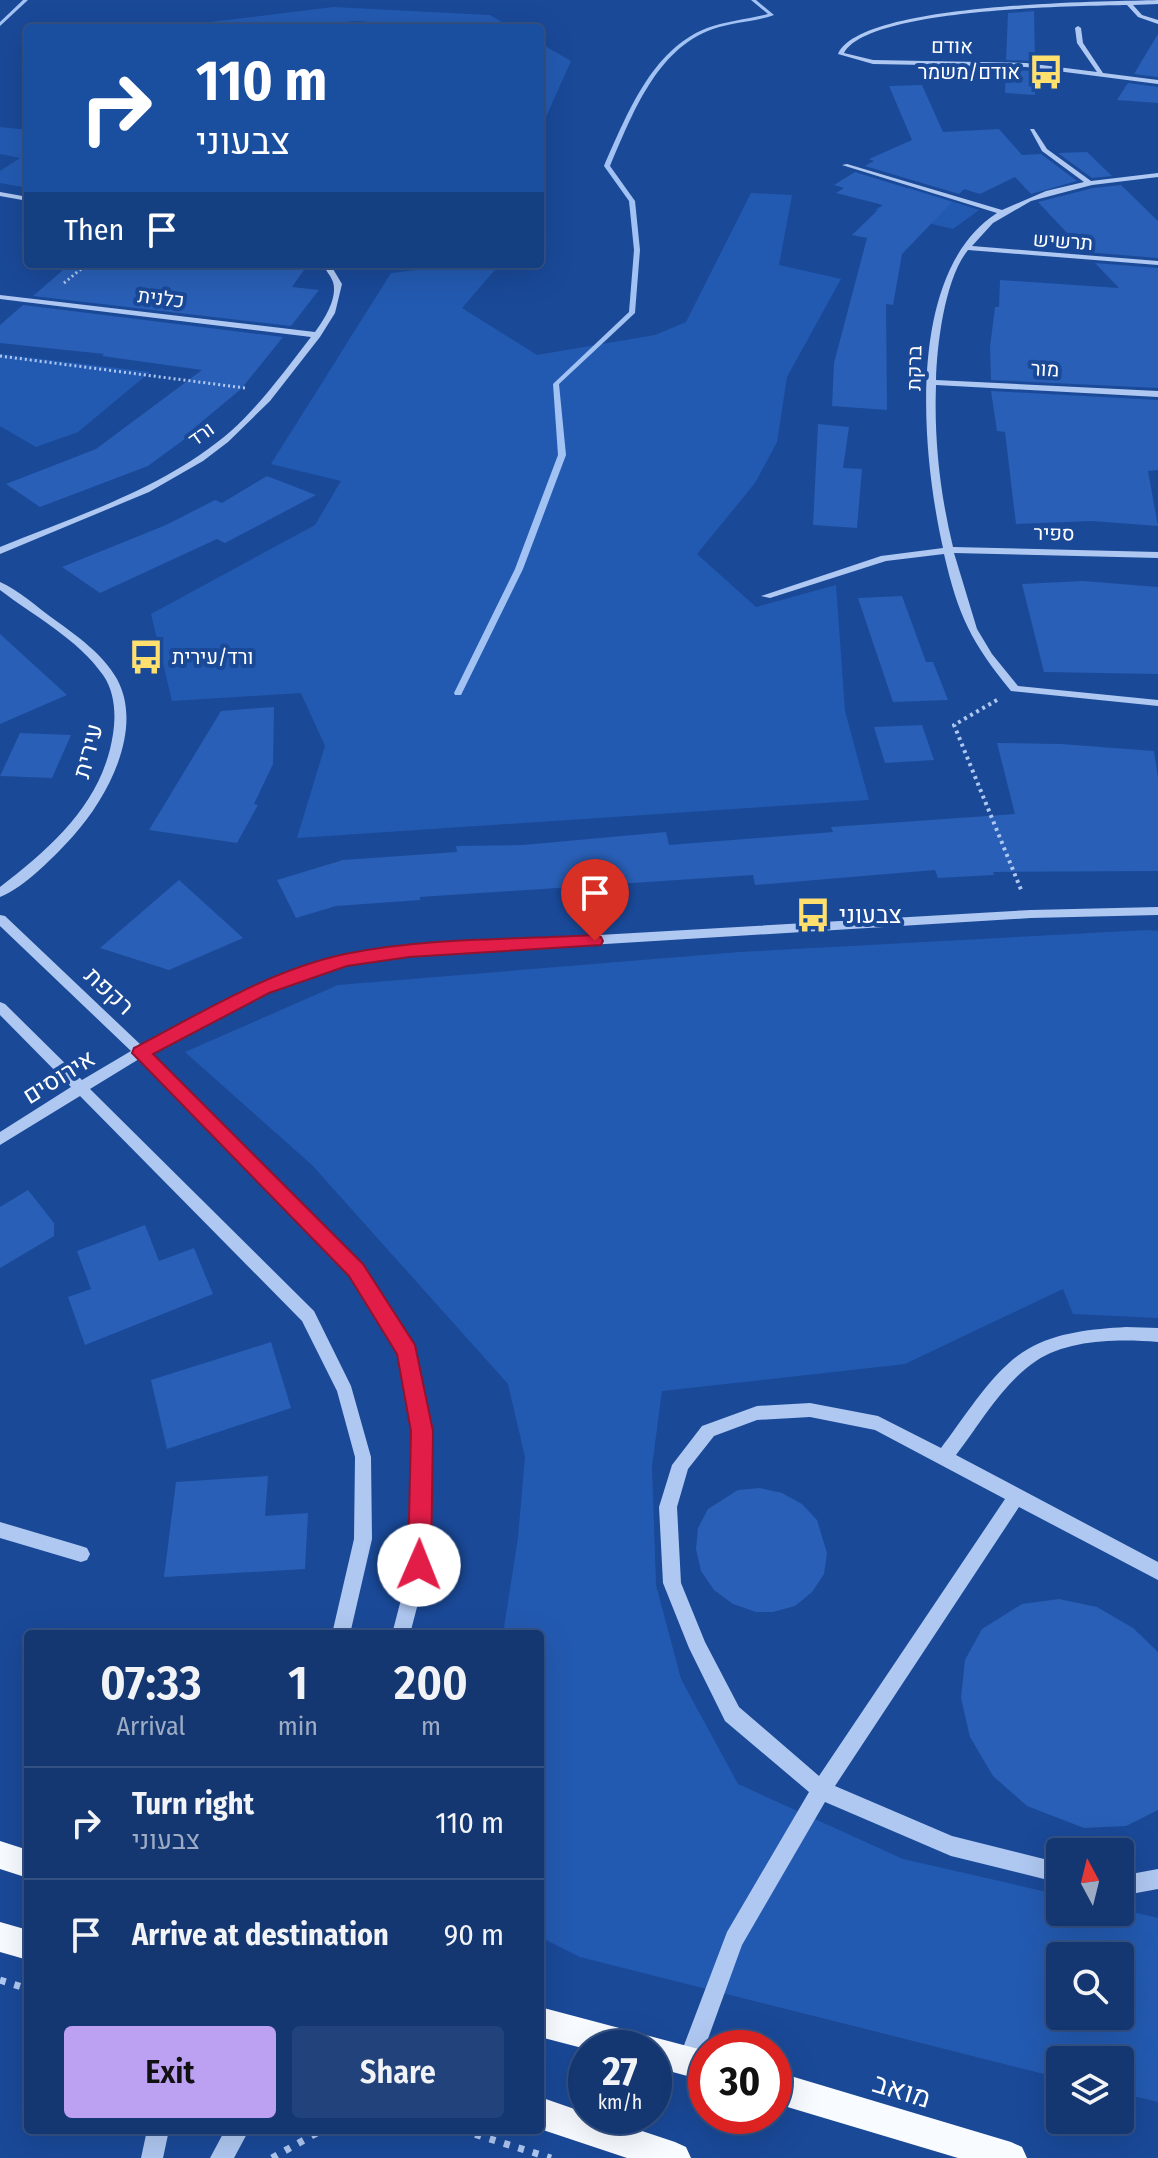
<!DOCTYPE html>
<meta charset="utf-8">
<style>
body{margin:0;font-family:"Fira Sans Condensed",Heebo,sans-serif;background:#21427a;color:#f1f3f6;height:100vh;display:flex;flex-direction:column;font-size:30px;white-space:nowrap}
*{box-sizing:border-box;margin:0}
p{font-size:26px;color:#9dacc4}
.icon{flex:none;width:44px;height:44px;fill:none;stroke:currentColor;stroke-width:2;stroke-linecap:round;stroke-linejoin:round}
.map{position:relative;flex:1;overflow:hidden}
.panel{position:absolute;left:24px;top:1630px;width:520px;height:504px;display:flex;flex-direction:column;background:#143772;border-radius:8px;box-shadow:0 8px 32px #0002,0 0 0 2px #335184}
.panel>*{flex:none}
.hud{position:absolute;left:24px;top:24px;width:520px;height:244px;border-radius:8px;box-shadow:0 8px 32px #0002,0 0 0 2px #335184;background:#1a4fa0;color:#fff;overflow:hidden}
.needle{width:52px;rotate:353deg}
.controls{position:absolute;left:1046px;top:1838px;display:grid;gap:16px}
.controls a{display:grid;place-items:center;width:88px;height:88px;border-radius:8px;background:#143772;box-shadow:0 8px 32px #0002,0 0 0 2px #335184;font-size:40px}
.speed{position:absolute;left:568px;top:2030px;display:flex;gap:16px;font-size:40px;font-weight:700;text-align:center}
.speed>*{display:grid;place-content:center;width:104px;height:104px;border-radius:50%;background:#143772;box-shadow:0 8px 32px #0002,0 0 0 2px #335184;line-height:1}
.speed small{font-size:20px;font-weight:400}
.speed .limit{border:12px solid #d22;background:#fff;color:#111}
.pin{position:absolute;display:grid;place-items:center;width:68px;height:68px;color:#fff;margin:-82px -34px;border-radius:50% 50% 50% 0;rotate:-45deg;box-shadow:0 0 8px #0007}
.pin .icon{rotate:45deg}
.me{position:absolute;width:88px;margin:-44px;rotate:1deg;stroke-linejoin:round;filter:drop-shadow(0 0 6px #0008)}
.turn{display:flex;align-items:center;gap:28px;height:168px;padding:0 40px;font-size:36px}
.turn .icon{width:104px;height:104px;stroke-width:2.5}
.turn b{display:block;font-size:56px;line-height:68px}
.then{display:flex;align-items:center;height:76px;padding:0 40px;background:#0003;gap:16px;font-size:30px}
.eta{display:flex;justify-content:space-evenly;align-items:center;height:136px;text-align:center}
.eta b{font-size:48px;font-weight:600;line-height:56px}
.cta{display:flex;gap:16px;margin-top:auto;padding:16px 40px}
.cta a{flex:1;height:92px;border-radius:8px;background:#bca0f2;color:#111;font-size:32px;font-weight:600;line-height:92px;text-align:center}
.cta a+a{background:#21427a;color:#f1f3f6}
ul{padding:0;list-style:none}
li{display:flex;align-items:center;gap:24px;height:112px;padding:0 40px;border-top:2px solid #335184}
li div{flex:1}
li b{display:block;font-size:30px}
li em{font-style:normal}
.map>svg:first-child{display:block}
.green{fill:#235ab1;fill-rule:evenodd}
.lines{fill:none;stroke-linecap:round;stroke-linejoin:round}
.stream{fill:#a2c2f3;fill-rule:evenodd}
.building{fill:#295fb6}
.path-far2{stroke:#afc8f1;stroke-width:3;stroke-dasharray:2 3;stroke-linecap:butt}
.path-far1{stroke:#afc8f1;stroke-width:4;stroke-dasharray:3 4;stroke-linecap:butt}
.path{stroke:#afc8f1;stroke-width:7;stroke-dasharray:6 9;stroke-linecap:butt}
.minor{fill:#afc8f1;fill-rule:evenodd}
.major{fill:#f8fbff;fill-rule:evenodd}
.route{fill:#e11d48;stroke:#92132f;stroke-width:2}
.labels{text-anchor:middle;stroke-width:8;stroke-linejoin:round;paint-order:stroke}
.far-street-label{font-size:20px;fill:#fff;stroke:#1a4998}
.far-poi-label{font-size:20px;fill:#fff;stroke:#1a4998;text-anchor:end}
.street-label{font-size:24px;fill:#fff;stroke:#1a4998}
.poi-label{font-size:24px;fill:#fff;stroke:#1a4998;text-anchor:start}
.near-street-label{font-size:28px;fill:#fff;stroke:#1a4998}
</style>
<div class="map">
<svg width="1158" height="2158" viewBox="0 0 1158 2158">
<rect width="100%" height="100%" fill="#1a4998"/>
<g class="green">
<polygon points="333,7 490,15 512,28 455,28 357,21 278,28 161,28"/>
<polygon points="540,43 571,61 545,119 540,122"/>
<polygon points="0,127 28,130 28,188 0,183 0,171 20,158 0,154"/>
<polygon points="909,188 979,210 953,229 875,210"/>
<polygon points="751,193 792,195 779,265 841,279 787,377 777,442 755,483 697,554 756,607 836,585 845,711 869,800 297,838 325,746 301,693 172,701 151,614 315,525 341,481 271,464 391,273 467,264 500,264 462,308 537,355 655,335 686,322"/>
<polygon points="0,354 150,372 78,432 36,447 0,426"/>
<path d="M1147 930 1158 931V1318L1073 1314 1063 1289 905 1364 662 1391 652 1466 656 1585 681 1679 738 1784 903 1859 1060 1895V1912H1120V1909L1158 1918V2102L1120 2093V2060H1060V2078L580 1957 540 1937V1634H503L518 1538 525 1457 508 1384 312 1165 185 1052 338 985 740 952ZM1060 1956H1120V2016H1060Z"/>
</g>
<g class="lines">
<g class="stream">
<polygon points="23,0 28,0 0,26 0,22"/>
<path d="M751 0H756L774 15C755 22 733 22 713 29 656 49 632 115 610 166L635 201 640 250 635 313 559 384 566 455 523 569 462 693 461 695H455L454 693 515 569 558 455 553 384 629 312 634 250 629 201 604 166C627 115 651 50 707 28 727 21 748 19 768 14Z"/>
</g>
</g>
<g class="building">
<polygon points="1034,11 1035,61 1006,60 1008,13"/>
<polygon points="1158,34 1158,77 1134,74"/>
<polygon points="1006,70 1035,71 1035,95 1005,93"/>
<polygon points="1128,83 1158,87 1158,103 1117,100"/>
<polygon points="922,85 943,132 999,129 1022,155 1041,154 1077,181 1031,194 1015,177 980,194 964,189 959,194 865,166 874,161 869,159 912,140 889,86"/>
<polygon points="1087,152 1112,176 1092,178 1058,153"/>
<polygon points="855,172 952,202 902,254 893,305 886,304 887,410 832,406 834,363 867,238 852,235 883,205 836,193 844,188 834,185"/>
<polygon points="1121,185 1158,221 1158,258 1085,252 1038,202 1093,188"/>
<polygon points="1095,263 1158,268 1158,388 991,380 990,347 995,307 999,307 1000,280 1119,288"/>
<polygon points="70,264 308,264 292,287 319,290 291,326 33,296"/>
<polygon points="23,305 283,337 241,389 193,429 197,430 148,466 40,507 6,484 96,449 202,370 102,356 104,354 0,343 0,325"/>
<polygon points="991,391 1158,400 1158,470 1148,471 1158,526 1092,521 1016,524 1005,432 997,431"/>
<polygon points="818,424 849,427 843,468 862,469 857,528 813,525"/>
<polygon points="267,476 316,495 225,543 217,539 100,593 62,567 166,525 215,500 222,503"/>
<polygon points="1083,581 1158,587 1158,674 1044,672 1022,584"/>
<polygon points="902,596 926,662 933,662 948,700 893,702 858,598"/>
<polygon points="0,634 67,695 0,724"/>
<polygon points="274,707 273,764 254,804 258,805 237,843 149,830 221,711"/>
<polygon points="922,725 934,760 885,763 874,727"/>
<polygon points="20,733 71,735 52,778 0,776"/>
<polygon points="997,743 1061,744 1154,751 1158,778 1158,871 993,872 994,875 938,878 935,870 755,885 753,875 420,897 420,900 336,906 296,918 277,880 343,860 457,852 456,846 523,845 666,832 669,845 833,832 831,827 1015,814"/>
<polygon points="179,880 243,938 169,970 100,948"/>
<polygon points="28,1190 54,1223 54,1236 0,1268 0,1207"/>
<polygon points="145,1225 159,1261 194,1248 213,1294 85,1345 68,1297 91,1289 77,1251"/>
<polygon points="271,1342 291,1408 167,1449 151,1380"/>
<polygon points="268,1476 265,1516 308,1513 305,1569 164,1577 176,1482"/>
<polygon points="760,1488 782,1493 802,1504 817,1520 827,1553 824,1574 812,1592 795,1606 773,1612 756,1612 733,1604 714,1590 701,1571 696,1549 698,1528 708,1509 738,1490"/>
<polygon points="1059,1599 1097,1607 1133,1628 1158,1652 1158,1810 1126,1826 1084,1828 1027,1806 993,1776 970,1737 961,1698 965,1660 982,1629 1022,1604"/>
</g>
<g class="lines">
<g class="path-far2">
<polyline points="64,283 87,264"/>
<polyline points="0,356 245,388"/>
</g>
<polyline class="path-far1" points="997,700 954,725 1022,892"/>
<g class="path">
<polyline points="0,1980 28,1989"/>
<polyline points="461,2130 551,2158"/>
<polyline points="272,2158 322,2130"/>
</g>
<g class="minor">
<path d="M1158 0V4L1133 5 1142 15 1158 20V24L1138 17 1127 5C1077 6 868 8 844 53L873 60 1026 63 1097 72 1077 43 1075 28 1078 26 1081 28 1083 43 1103 73 1158 80V84L1026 67 873 64 838 54C861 2 1102 2 1158 0Z"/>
<path d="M1030 129H1034L1047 149 1091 181 1158 173V177L1092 185 1031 201 993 223 972 246 1158 261V265L968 250C945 278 937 344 936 380L1158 391V397L936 385C934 439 940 494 953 547L1158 552V558L954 553 977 629 992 654 1018 686 1158 700V706L1011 691C971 642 958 615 944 554L886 561 770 598 761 596 881 556 943 548C922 455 904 273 997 213L842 165 847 164 1002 210 1046 191 1084 182 1042 151Z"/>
<polygon points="0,192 28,197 28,201 0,196"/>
<path d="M322 264H330L342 284 335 313 320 337 270 401 228 442 203 461 149 492 0 554V547C79 515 165 488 231 431 262 403 286 369 311 337L0 299V295L315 332C324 320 338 298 333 282 331 276 325 269 322 264Z"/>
<path d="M0 582C19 590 38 608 55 620 77 636 103 654 117 679 144 729 108 797 74 835 57 854 24 888 0 897V887C52 847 103 802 113 734 116 715 115 692 103 675 78 639 34 616 0 590Z"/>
<path d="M1158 907V915L1031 918 409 956C389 958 368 959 348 964 278 982 211 1017 150 1053L361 1265 415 1352 430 1431 428 1565 410 1634H392L410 1565 414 1431 399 1354 351 1275 139 1059 90 1089 314 1311 351 1386 371 1457 372 1539 350 1634H332L354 1539 355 1457 337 1391 302 1321 80 1096 0 1145V1132L71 1087 0 1015V1002L5 1004 82 1080 131 1051 0 926V915L5 916 141 1045C206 1008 275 973 347 955 367 950 388 949 409 946L1031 910Z"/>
<path d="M1126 1327 1158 1328V1342C1120 1339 1069 1339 1036 1361 1003 1383 980 1424 956 1455L1158 1562V1580L1019 1507 835 1786 952 1836 1060 1863V1883L951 1856 825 1802 742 1945 697 2069 689 2072 681 2069 678 2061 727 1932 809 1792 725 1721 689 1648 663 1583 659 1507 672 1465 702 1426 757 1406 810 1403 878 1416 941 1448C965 1417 994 1368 1028 1349 1057 1332 1093 1329 1126 1327ZM810 1417 875 1430 1005 1499 819 1776 739 1707 705 1642 681 1583 677 1507 688 1469 714 1436 757 1420Z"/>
<polygon points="0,1522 81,1546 87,1548 90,1554 87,1560 81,1562 0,1538"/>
<polygon points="1158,1869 1158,1889 1120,1896 1120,1876"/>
<polygon points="147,2130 169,2130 163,2158 141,2158"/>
<polygon points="225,2130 249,2130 234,2158 210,2158"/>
</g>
<g class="major">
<polygon points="0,1841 28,1850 28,1878 0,1869"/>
<polygon points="0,1922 28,1930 28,1960 0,1952"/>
<polygon points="540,2007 706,2051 706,2081 654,2067 654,2048 586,2049 540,2037"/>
<polygon points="774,2071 1011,2142 1022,2147 1027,2158 958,2158 774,2103"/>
<polygon points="540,2097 586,2113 586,2116 597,2116 675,2142 686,2147 691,2158 627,2158 540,2129"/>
</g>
</g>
<path class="route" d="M595 935 601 937 603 941 601 945 409 957 347 966 269 993 153 1054 363 1264 415 1345 433 1431 431 1565 427 1573 419 1576 411 1573 408 1565 411 1431 397 1354 349 1276 132 1053 134 1048C201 1013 270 970 345 954 426 937 513 940 595 935Z"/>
<defs>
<g id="bus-bare" transform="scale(2.76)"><path d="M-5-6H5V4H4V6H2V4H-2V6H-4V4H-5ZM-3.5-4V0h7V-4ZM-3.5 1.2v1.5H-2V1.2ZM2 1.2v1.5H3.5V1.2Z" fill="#ffdf6e" stroke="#1a4998" stroke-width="2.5" paint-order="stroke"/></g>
</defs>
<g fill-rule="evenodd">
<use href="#bus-bare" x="1046" y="72"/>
<use href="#bus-bare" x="146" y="657"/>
<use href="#bus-bare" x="813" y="915"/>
</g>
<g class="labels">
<g class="far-street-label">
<text transform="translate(952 46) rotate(1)" y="7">אודם</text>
<text transform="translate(1063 241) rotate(4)" y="7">תרשיש</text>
<text transform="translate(161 298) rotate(7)" y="7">כלנית</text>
<text transform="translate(914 368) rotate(-89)" y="7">ברקת</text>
<text transform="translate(1045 369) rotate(3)" y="7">מור</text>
<text transform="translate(201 434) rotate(-36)" y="7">ורד</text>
<text transform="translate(1054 533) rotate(1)" y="7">ספיר</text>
</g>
<g class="far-poi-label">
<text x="1020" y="79">אודם/משמר</text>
<text x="172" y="664" text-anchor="start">ורד/עירית</text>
</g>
<g class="street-label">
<text transform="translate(88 751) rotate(-75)" y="8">עירית</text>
<text transform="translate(109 991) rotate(43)" y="8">רקפת</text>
<text transform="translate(59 1077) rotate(-32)" y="8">אירוסים</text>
</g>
<g class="poi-label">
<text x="839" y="923">צבעוני</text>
</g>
<g class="near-street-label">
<text transform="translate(902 2090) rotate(17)" y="10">מואב</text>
</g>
</g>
</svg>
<div class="controls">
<a><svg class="needle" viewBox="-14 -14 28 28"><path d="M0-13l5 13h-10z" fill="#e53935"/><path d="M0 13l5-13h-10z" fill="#9dacc4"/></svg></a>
<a><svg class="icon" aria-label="search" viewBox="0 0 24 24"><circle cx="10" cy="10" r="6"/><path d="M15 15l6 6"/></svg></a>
<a><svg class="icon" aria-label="layers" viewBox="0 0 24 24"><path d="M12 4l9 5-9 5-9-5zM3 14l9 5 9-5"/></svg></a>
</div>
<div class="speed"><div>27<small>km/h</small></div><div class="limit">30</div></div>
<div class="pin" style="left:595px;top:941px;background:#d93025"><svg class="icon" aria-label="arrive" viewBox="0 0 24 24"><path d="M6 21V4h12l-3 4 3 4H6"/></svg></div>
<svg class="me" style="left:419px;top:1565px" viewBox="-20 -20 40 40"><circle r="19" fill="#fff"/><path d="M0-13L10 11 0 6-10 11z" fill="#e11d48"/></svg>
<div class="hud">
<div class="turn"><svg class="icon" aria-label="right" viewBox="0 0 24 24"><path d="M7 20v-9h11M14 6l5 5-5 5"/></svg><div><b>110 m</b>צבעוני</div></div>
<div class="then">Then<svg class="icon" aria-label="arrive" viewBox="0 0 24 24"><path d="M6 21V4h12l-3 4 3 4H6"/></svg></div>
</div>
<section class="panel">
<div class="eta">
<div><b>07:33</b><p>Arrival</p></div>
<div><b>1</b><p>min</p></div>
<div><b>200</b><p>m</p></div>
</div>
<ul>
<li><svg class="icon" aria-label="right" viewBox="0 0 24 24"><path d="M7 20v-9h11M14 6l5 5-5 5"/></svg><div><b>Turn right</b><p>צבעוני</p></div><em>110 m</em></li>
<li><svg class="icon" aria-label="arrive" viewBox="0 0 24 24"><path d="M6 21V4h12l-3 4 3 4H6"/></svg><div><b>Arrive at destination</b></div><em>90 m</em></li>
</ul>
<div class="cta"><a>Exit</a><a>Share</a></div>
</section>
</div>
